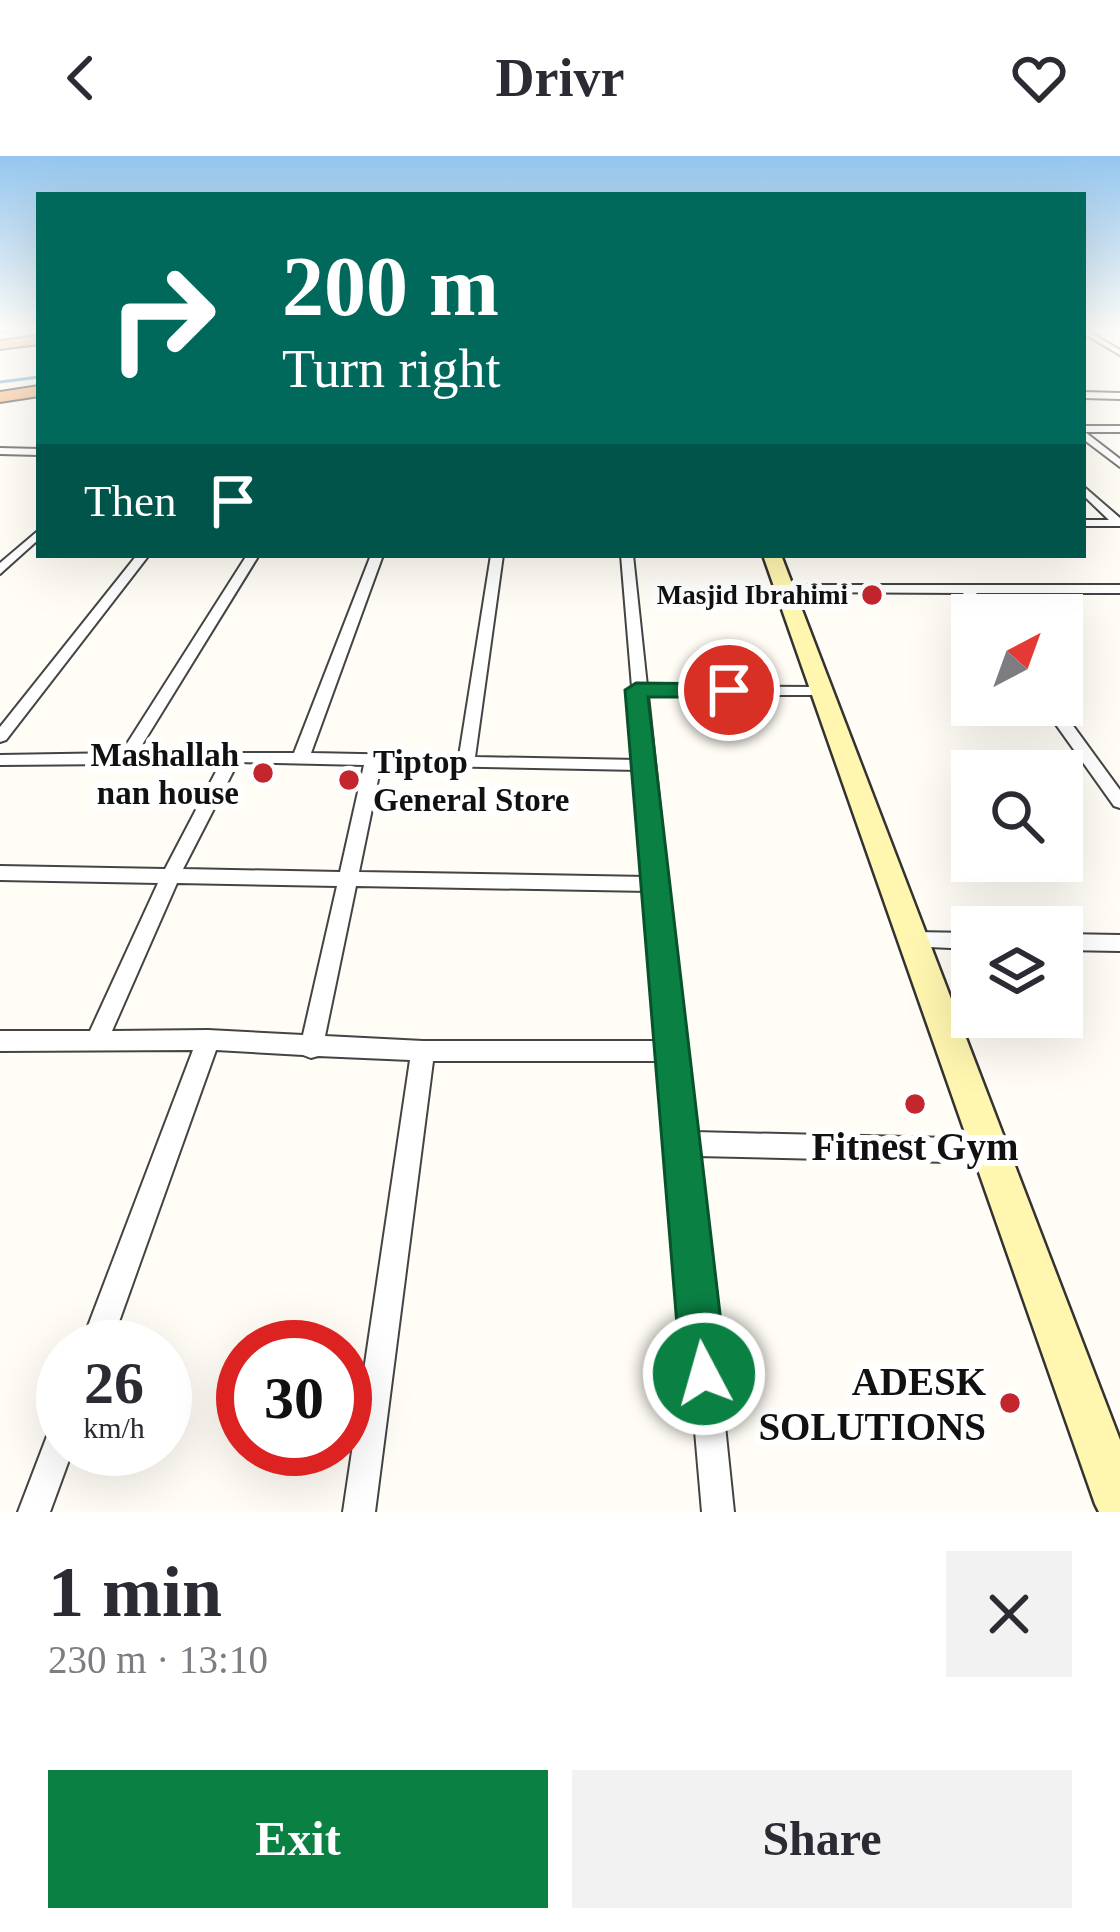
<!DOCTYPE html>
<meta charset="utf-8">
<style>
body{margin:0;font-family:Georgia,serif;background:#f2f2f3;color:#2b2b33;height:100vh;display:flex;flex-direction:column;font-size:45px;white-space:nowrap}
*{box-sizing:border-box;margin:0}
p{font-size:39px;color:#7c7c81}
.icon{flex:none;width:66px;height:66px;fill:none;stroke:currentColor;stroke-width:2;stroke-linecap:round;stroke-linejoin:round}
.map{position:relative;height:1356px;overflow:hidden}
.details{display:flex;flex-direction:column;background:#fff;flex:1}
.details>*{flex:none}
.banner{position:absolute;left:36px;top:36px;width:1050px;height:366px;border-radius:0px;box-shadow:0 12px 48px #0002;background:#00695c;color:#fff;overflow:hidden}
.needle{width:78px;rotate:41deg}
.buttons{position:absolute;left:951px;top:438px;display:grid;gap:24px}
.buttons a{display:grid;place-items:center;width:132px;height:132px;border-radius:0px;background:#fff;box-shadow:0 12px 48px #0002;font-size:60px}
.speed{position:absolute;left:36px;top:1164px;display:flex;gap:24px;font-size:60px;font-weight:700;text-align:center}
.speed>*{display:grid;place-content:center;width:156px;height:156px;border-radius:50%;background:#fff;box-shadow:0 12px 48px #0002;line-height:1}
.speed small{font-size:30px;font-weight:400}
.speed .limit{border:18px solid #d22;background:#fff;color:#111}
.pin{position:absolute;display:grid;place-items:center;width:102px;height:102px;color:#fff;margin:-51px;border:6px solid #fff;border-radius:50%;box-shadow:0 3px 12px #0007}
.me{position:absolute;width:132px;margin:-66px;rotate:354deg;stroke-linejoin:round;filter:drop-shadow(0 0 9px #0008)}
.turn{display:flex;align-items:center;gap:42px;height:252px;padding:0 48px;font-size:54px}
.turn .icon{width:156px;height:156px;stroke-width:2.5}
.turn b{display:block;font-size:84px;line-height:102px}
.then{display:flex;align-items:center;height:114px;padding:0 48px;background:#0003;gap:24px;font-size:45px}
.round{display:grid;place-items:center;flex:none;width:126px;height:126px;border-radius:0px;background:#f2f2f3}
.overview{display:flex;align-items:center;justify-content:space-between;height:204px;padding:0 48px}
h1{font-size:72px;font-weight:700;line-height:90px}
.primary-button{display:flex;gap:24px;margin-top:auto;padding:24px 48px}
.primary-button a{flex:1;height:138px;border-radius:0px;background:#0b8043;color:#fff;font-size:48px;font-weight:700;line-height:138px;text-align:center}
.primary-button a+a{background:#f2f2f3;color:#2b2b33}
header{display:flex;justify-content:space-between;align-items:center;height:156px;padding:0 48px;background:#fff;font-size:54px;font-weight:700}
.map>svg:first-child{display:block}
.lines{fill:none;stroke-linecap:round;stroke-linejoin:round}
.stream{stroke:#3f96cf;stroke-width:3}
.street-casing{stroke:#444;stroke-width:4}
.secondary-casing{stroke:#333;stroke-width:5}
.highway-casing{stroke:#222;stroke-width:4}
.street{fill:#fff;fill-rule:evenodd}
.secondary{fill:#fff6b0;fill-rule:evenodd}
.highway{fill:#f5a25d;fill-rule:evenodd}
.route{fill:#0b8043;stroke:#07532c;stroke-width:3}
.poi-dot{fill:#c4262e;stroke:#fff;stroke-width:4.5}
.labels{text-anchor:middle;stroke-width:12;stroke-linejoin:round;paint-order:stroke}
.far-poi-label{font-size:27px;font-weight:bold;fill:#111;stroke:#fff;text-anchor:end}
.poi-label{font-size:33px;font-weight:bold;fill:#111;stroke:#fff;text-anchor:end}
.near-poi-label{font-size:39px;font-weight:bold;fill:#111;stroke:#fff}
</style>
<header><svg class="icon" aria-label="back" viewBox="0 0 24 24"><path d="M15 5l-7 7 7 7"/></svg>Drivr<svg class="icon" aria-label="heart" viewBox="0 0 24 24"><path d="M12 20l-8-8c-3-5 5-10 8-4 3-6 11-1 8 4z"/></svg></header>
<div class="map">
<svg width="1120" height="1356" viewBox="0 0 1120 1356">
<rect width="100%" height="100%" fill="#fffdf5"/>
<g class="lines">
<polyline class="stream" points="0,226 39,221"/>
<g class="street-casing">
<g id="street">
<polygon points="0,172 13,172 0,176"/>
<polygon points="1083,172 1120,194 1120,199 1083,177"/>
<polygon points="1083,236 1120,237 1120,243 1083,242"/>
<polygon points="1083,270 1120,270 1120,276 1085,276 1120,303 1120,311 1083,283"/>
<polygon points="0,292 39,293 39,299 0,298"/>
<polygon points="1083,330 1120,362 1120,370 1083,370 1083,364 1109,364 1083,339"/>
<polygon points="39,374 39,383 0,418 0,407"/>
<polygon points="137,399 149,399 6,584 0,586 0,571"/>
<path d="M247 399H259L137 597H294L371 399H383L311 597 459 600 491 399H503L475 601 638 604 633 538 629 534 632 531 621 399H633L647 530 822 531 829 535 822 539H648L694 976 991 983 1000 987 1003 995 1000 1003 991 1007 697 1000 734 1356H702L671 996 668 988 670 982 664 905H433L375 1356H343L410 904 318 900 311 902 303 899 216 894 110 1191H80L193 894 0 895V875H90L158 727 0 724V710L165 713 221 606 131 607 124 610 118 608 0 609V599L121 597ZM238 606 364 609 340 716 183 713ZM381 609 639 614 648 721 359 716ZM177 727 337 730 303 879 208 874 112 875ZM356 730 649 735 662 885H423L325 880Z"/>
<polygon points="784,429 1120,429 1120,437 976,437 992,459 978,459 963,437 780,436 780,430"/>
<polygon points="1042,549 1058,549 1120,634 1120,652 1114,650"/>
<polygon points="914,776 972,777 972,793 907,790 904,784 907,778"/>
<polygon points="1062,778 1120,779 1120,795 1062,794"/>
<polygon points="63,1262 63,1293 73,1293 50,1356 18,1356 52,1267"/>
</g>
</g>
<g class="secondary-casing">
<polygon id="secondary" points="763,399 781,399 1120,1284 1120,1356 1099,1356 1095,1348"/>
</g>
<g class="highway-casing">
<g id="highway">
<polygon points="39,180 39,188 0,193 0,185"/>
<polygon points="39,230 39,240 0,246 0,236"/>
</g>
</g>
<use href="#street" class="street"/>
<use href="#secondary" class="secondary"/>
<use href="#highway" class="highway"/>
</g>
<linearGradient id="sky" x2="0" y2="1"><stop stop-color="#95c6ee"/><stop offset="0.48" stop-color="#fffefa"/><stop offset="1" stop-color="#fffefa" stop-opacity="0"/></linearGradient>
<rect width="1120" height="362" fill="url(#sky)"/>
<polygon class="route" points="636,527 729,528 741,534 729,541 648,541 727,1218 720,1234 704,1241 688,1234 681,1218 625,534"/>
<g class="poi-dot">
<circle cx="872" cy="439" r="12"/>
<circle cx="263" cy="617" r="12"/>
<circle cx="349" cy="624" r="12"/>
<circle cx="915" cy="948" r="12"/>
<circle cx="1010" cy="1247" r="12"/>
</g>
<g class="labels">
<g class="far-poi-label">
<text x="848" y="448">Masjid Ibrahimi</text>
</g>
<g class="poi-label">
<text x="239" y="610">Mashallah<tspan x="239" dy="38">nan house</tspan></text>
<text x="373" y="617" text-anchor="start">Tiptop<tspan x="373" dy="38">General Store</tspan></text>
</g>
<g class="near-poi-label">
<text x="915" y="1004">Fitnest Gym</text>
<text x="986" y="1239" text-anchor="end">ADESK<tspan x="986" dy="45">SOLUTIONS</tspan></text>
</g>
</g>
</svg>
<div class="buttons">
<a><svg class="needle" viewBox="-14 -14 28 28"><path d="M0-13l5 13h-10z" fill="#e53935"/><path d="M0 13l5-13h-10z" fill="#7c7c81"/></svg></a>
<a><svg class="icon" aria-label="search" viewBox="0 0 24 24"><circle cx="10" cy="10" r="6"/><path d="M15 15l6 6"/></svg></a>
<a><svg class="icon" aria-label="layers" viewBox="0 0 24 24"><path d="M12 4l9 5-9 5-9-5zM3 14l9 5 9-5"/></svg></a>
</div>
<div class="speed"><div>26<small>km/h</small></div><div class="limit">30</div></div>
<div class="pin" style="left:729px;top:534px;background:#d93025"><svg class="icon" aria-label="arrive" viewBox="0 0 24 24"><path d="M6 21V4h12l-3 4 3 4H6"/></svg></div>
<svg class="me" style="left:704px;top:1218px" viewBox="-20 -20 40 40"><circle r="17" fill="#0b8043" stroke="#fff" stroke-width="3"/><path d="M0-11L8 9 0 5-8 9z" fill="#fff"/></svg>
<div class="banner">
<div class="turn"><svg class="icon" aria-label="right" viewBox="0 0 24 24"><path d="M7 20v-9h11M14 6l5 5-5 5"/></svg><div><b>200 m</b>Turn right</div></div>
<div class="then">Then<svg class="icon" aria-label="arrive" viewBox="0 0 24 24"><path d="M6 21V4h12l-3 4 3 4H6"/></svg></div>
</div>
</div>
<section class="details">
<div class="overview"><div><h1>1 min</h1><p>230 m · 13:10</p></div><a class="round"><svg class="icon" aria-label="close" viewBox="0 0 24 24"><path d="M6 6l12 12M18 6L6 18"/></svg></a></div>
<div class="primary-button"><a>Exit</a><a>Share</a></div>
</section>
